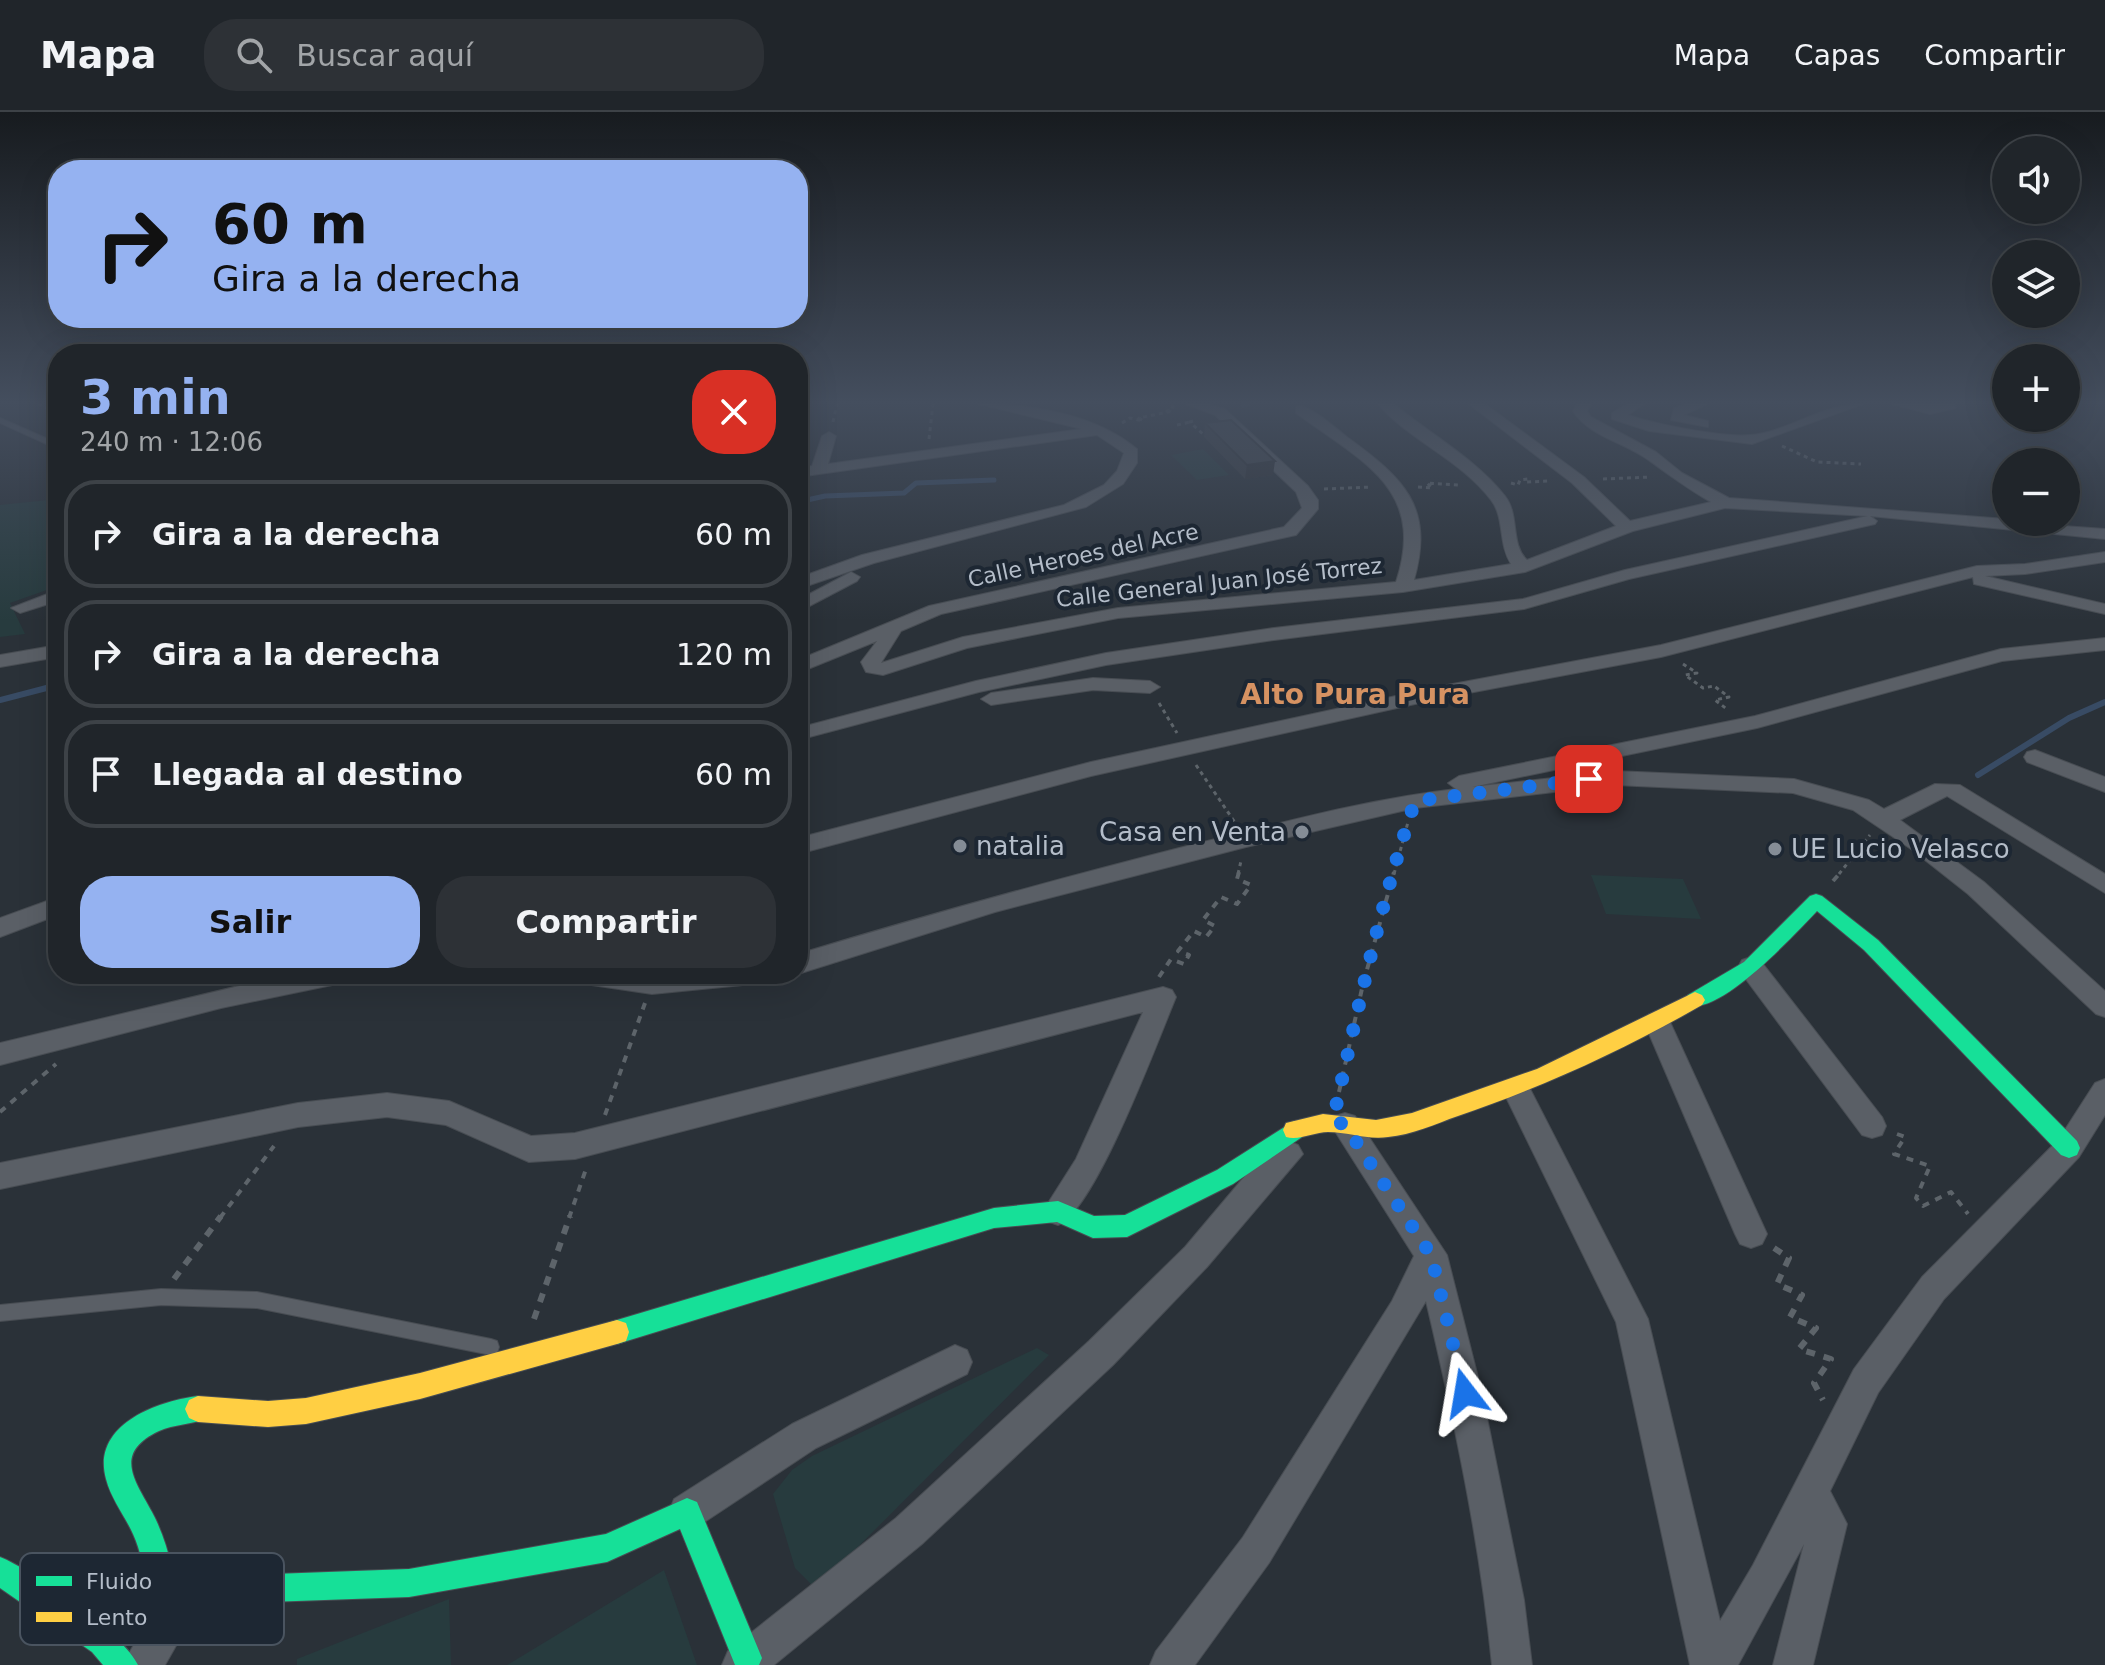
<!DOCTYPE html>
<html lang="es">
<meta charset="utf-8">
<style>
body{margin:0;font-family:"DejaVu Sans",sans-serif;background:#2d3136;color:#f1f3f6;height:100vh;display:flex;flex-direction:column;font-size:30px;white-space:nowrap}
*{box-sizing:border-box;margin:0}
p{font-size:26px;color:#a2a5a8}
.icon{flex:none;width:44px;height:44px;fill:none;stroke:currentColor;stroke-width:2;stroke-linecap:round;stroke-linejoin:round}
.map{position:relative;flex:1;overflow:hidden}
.details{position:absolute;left:48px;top:232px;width:760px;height:640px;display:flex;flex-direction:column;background:#20252a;border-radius:32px;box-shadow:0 8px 32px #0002,0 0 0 2px #3d4247}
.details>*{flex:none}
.hud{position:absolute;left:48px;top:48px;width:760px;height:168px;border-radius:32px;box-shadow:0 8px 32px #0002,0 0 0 2px #3d4247;background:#95b2f1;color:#111;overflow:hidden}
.tools{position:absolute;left:1992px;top:24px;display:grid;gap:16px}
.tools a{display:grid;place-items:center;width:88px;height:88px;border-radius:50%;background:#20252a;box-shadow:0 8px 32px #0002,0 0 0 2px #3d4247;font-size:40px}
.pin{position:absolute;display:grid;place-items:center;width:68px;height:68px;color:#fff;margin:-34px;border-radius:16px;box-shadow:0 4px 12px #0006}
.me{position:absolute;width:88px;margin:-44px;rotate:346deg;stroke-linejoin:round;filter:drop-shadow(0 0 6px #0008)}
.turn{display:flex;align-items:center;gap:28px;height:168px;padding:0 32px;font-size:36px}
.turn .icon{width:104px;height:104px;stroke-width:2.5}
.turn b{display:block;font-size:56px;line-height:68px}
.round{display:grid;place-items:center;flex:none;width:84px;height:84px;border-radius:32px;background:#2d3136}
.overview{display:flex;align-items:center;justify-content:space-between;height:136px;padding:0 32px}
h1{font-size:48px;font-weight:600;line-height:60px;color:#95b2f1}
.button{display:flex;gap:16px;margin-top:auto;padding:16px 32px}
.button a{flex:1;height:92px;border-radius:32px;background:#95b2f1;color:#111;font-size:32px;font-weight:600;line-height:92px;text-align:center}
.button a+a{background:#2d3136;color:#f1f3f6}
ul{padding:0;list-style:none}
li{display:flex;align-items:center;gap:24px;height:108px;margin:0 16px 12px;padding:0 16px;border:4px solid #3d4247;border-radius:32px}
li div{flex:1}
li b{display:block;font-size:30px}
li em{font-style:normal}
header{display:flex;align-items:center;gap:48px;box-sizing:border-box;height:112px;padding:0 40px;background:#20252a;border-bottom:2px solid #3d4247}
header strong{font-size:38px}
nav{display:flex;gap:44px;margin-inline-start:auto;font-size:28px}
.search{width:560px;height:72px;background:#2d3136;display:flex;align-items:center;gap:20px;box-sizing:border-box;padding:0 28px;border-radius:32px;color:#a2a5a8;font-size:30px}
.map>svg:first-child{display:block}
.green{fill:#273b3e}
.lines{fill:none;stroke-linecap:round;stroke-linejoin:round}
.stream-far1{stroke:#384b64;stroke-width:5}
.stream{stroke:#384b64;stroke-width:6}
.lane-casing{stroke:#484d53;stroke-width:2}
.street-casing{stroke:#484d53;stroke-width:2}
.fast-casing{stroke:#484d53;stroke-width:2}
.slow-casing{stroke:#484d53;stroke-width:2}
.path-far2{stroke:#5d646a;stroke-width:3;stroke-dasharray:4 4;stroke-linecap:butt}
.path-far1{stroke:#5d646a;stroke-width:4;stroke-dasharray:7 7;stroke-linecap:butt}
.path{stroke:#5d646a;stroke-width:6;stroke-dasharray:9 9;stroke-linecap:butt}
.lane{fill:#5a5f66;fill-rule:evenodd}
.street{fill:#5a5f66;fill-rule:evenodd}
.fast{fill:#16e098;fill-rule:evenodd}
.slow{fill:#ffcf43;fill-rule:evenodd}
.wall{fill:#383c42}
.shaded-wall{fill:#2e3136}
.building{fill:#41464d;stroke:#2e3136;stroke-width:2}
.route{stroke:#1a73e8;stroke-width:14;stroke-dasharray:0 25.2}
.poi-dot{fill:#848c96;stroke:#1d2733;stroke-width:3}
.labels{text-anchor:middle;stroke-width:8;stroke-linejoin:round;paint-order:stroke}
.far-street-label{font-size:22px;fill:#b4bdc9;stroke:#1d2733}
.poi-label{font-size:26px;fill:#b4bdc9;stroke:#1d2733;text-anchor:start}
.neighbourhood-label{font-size:28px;font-weight:bold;fill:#d69262;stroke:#1d2733}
.key{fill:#1d2733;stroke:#4a5460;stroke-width:2}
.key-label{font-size:22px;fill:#b4bdc9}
</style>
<header>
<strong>Mapa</strong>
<div class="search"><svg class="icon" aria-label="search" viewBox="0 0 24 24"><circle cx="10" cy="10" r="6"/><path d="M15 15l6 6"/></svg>Buscar aquí</div>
<nav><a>Mapa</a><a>Capas</a><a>Compartir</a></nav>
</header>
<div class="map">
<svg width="2105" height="1553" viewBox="0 0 2105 1553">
<rect width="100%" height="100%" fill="#2a3138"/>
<g class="green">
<polygon points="1203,337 1229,363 1197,368 1171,343"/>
<polygon points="58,387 58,474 10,491 25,522 0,525 0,393"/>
<polygon points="1591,763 1683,767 1701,807 1606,802"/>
<polygon points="1037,1236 1049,1243 816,1477 795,1456 773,1382 792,1358 812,1344"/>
<polygon points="664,1458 697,1553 507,1553"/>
<polygon points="449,1487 451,1553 297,1553 297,1547"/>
</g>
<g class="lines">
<g class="stream-far1">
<polyline points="1243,293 1248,292"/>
<polyline points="798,390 825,384 904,381 916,371 994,368"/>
</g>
<g class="stream">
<polyline points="0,588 58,573"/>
<polyline points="1978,663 2069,606 2105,590"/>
</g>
<g class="lane-casing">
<g id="lane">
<polygon points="0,306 57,331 58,359 49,352 53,342 51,334 0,311"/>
<polygon points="161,1177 257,1180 491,1227 497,1229 499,1235 497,1241 491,1243 257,1196 161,1193 0,1209 0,1193"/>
</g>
</g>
<g class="street-casing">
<g id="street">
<path d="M979 292C1032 292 1095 302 1137 337V351L1123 372 1086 395 874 451 798 477V466L862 443 1064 393 1104 373 1117 359 1124 341 1097 323 798 365V355L812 354 822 324 829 320 836 324 828 352 1082 317Z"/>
<path d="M1186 292H1208L1225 297 1308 374 1318 388V397L1296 423 941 502 901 519 881 551 963 525 1118 496 1396 470C1427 376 1362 350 1296 301V295L1301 294C1317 299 1333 314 1347 325 1403 366 1435 394 1414 468L1511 452C1498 432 1505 406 1491 388 1461 348 1410 329 1378 292H1394C1430 322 1476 347 1505 384 1520 403 1510 432 1527 448L1616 414 1572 371 1469 292H1485L1584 365 1630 409 1711 390C1688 377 1668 362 1647 347 1623 330 1589 324 1573 299L1577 292H1591L1587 299 1591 305 1656 340 1682 361 1729 386 2006 407V410L2105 417V427L1870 404 1877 409 1875 412 1629 467 1524 497 1274 528 1106 553 979 580 798 628V616L976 569 1106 541 1274 516 1523 487 1625 458 1868 404 1725 396 1633 419 1525 460 1403 480 1118 506 967 536 883 563 866 560 861 550 877 529 798 561V548L929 494 1284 415 1302 396 1296 380 1215 303Z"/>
<path d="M1627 292H1644L1628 303C1654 312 1725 326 1750 323 1788 320 1821 292 1863 292L1752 332 1649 319 1612 307V301Z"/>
<polygon points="1686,292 1707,292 1684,303 1708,309 1708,315 1671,308 1674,296"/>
<polygon points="1892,292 1954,292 1956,296 1930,302"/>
<polygon points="2105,440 2105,450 2025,462 1985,464 2105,492 2105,502 1974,472 1973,465 1661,545 1442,586 1091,664 798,742 798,726 1091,650 1442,574 1661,533 1977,454 2025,452"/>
<polygon points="851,460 860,465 857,469 798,500 798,488"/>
<polygon points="58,478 58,489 20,501 11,496"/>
<path d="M2105 526V538L2002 549 1757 616 1472 675 1615 659 1794 667 1869 688 1884 697 1935 672 1960 673 2105 762V781L1947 684 1900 708 1984 770 2105 879V905L2096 902 1968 782 1911 737 1853 698 1793 681 1615 673 1415 696 1246 735 995 800 798 862V842C930 802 1061 766 1195 732 1281 711 1368 687 1456 677L1448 671 1459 664 1755 604 2001 537Z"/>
<polygon points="58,533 58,545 0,555 0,543"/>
<polygon points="1093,566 1150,569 1160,575 1150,581 1093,578 991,593 981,587 991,581"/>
<polygon points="2035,638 2105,665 2105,680 2027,650 2024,645 2027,640"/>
<polygon points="58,785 58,803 0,825 0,806"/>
<polygon points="1751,845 1760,848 1882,1005 1886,1014 1882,1023 1872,1026 1862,1023 1742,862 1738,855 1742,848"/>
<polygon points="289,862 350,862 346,869 337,872 221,896 0,953 0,931"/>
<polygon points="572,862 766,862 762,869 753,872 652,882 585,872 576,869"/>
<path d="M1163 875 1172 878 1176 885C1158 928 1095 1099 1058 1113L1047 1109 1043 1099 1076 1047 1143 900 575 1047 529 1050 446 1013 387 1005 298 1015 0 1077V1051L298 991 387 981 449 989 531 1024 575 1021Z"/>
<polygon points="1657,899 1666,903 1670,910 1767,1122 1762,1132 1751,1136 1740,1132 1735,1122 1644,910 1648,903"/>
<polygon points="1516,965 1526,969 1648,1207 1720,1509 1753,1453 1854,1257 1922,1165 2059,1027 2095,971 2105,967 2105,1003 2079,1045 1944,1187 1878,1281 1830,1379 1847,1412 1813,1553 1773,1553 1804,1432 1738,1553 1690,1553 1616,1210 1502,977 1506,969"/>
<path d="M1345 1001 1355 1004 1447 1143 1482 1281 1524 1488 1532 1553H1492C1480 1430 1454 1308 1426 1189L1269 1451 1195 1553H1150L1156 1539 1243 1425 1392 1189 1414 1144 1331 1013 1335 1004Z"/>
<polygon points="1288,1029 1298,1033 1303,1042 1207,1155 1113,1253 922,1432 774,1553 722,1553 728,1539 896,1406 1089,1229 1185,1135 1261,1045"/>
<polygon points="955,1233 967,1238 972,1250 967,1262 816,1336 700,1413 687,1418 674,1413 669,1400 674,1387 792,1312"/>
<polygon points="188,1460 202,1465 207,1479 165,1553 122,1553 174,1465"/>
</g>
</g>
<g class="fast-casing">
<g id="fast">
<path d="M1816 782 1822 784 1878 828 2077 1029 2080 1036 2077 1043 2069 1046 2061 1043 1864 838 1817 799C1795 822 1720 904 1688 893L1685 888 1688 883 1744 850 1810 784Z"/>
<polygon points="1294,1009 1302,1011 1305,1018 1302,1025 1233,1072 1127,1125 1093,1126 1057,1110 994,1116 617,1232 608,1229 605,1220 608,1211 617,1208 994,1096 1058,1089 1094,1104 1125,1103 1217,1058"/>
<path d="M198 1284 207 1288 211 1297 207 1306C192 1313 174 1312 159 1319 108 1343 140 1374 156 1408 163 1423 168 1439 172 1456L190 1465 409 1457 606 1422 687 1386 697 1390 762 1546 759 1553H735L680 1417 607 1450 409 1485 188 1493 150 1475C143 1458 141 1439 133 1422 125 1404 111 1387 106 1367 91 1313 157 1289 198 1284Z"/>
<path d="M0 1445C31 1457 126 1524 138 1553H103L92 1540 0 1476Z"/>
</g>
</g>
<g class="slow-casing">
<g id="slow">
<path d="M1695 880 1702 883 1705 888 1702 893C1624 938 1543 975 1458 1004 1435 1012 1412 1023 1388 1025 1367 1028 1348 1020 1328 1020 1314 1020 1299 1029 1286 1025L1283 1018 1286 1011 1323 1002 1376 1008 1412 1001 1537 957Z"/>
<polygon points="617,1208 626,1211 629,1220 626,1229 617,1232 420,1287 306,1312 268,1315 198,1310 189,1306 185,1297 189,1288 198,1284 268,1289 306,1286 420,1261"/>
</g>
</g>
<g class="path-far2">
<polyline points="38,292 58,301"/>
<polyline points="1193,309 1190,310 1205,324"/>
<polyline points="833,310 837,292"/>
<polyline points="1122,311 1130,306 1143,309 1139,306 1168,300 1165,297 1171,300 1173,294 1177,296"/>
<polyline points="1177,313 1190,310"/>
<polyline points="929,327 933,292"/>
<polyline points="1782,334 1817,350 1861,352"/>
<polyline points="1603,367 1651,365"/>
<polyline points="1511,371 1518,373 1520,368 1528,367 1527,370 1549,369"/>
<polyline points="1418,375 1432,376 1427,371 1459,373"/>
<polyline points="1324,377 1371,375"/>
<polyline points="1683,552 1697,561 1685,563 1703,576 1714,574 1729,585 1715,588 1728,598"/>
<polyline points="1159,591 1177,621"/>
<polyline points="1196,653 1236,712"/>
<polyline points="1238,762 1241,749"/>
<polyline points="1394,762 1408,710"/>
<polyline points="1839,762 1870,723"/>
</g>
<g class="path-far1">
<polyline points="1833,769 1841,760"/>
<polyline points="1159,865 1171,847 1184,852 1189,843 1178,839 1194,819 1206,825 1215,814 1203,808 1221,785 1237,792 1251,773 1237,767 1239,760"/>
<polyline points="1339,980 1363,872 1394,760"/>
<polyline points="0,1000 56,952"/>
<polyline points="605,1003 645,891"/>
<polyline points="1897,1022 1905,1025 1894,1042 1930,1054 1916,1086 1923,1094 1951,1080 1968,1102"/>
<polyline points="220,1106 274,1034"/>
<polyline points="569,1106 586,1057"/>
</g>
<g class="path">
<polyline points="1774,1136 1789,1146 1777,1172 1802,1183 1790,1205 1816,1216 1799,1237 1831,1247 1814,1271 1823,1288"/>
<polyline points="174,1167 221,1104"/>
<polyline points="534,1207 570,1104"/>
</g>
<use href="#lane" class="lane"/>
<use href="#street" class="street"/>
<use href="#fast" class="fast"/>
<use href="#slow" class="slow"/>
</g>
<polygon class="wall" points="1205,311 1273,363 1245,367 1204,325"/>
<polygon class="shaded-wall" points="1275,349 1273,363 1245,367 1247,353"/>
<polygon class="building" points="1231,308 1275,349 1247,353 1205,311"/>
<linearGradient id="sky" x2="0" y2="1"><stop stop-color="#171b1f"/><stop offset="0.57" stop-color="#444e5e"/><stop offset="1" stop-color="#444e5e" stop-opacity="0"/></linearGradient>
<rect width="2105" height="509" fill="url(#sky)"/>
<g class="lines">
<path class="route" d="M1465 1281 1431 1143 1345 1013 1333 1008C1357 901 1380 793 1415 689L1589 667"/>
</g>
<g class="poi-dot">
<circle cx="1302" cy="720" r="8"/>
<circle cx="960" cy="734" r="8"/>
<circle cx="1775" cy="737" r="8"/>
</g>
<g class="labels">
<g class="far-street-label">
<text transform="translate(1083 443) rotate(-12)" y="8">Calle Heroes del Acre</text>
<text transform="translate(1219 470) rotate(-6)" y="8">Calle General Juan José Torrez</text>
</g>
<g class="poi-label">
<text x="1286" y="729" text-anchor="end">Casa en Venta</text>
<text x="976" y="743">natalia</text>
<text x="1791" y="746">UE Lucio Velasco</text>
</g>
<g class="neighbourhood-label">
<text x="1355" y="592">Alto Pura Pura</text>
</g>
</g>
<rect x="20" y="1441" width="264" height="92" rx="12" class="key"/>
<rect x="36" y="1464" width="36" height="10" fill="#16e098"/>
<rect x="36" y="1500" width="36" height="10" fill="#ffcf43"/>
<g class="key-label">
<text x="86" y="1477">Fluido</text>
<text x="86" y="1513">Lento</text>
</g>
</svg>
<div class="tools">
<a><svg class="icon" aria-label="sound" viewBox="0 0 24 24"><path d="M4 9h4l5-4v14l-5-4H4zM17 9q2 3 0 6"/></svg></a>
<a><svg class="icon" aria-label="layers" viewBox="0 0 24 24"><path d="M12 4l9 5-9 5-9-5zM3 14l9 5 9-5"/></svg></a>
<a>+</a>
<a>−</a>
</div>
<div class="pin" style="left:1589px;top:667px;background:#d93025"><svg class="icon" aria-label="arrive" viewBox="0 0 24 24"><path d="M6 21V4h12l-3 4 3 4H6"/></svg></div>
<svg class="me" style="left:1465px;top:1281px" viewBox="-20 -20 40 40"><path d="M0-17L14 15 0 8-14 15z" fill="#1a73e8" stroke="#fff" stroke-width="4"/></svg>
<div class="hud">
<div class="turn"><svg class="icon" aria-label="right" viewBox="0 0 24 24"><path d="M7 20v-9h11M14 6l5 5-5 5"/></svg><div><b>60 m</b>Gira a la derecha</div></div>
</div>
<section class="details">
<div class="overview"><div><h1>3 min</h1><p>240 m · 12:06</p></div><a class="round" style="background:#d93025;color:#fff"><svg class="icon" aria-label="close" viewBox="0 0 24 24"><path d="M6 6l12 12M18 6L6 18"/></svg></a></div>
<ul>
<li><svg class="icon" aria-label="right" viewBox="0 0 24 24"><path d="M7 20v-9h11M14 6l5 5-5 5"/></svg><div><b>Gira a la derecha</b></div><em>60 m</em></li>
<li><svg class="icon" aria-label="right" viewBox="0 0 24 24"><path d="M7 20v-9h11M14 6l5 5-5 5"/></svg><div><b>Gira a la derecha</b></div><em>120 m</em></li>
<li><svg class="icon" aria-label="arrive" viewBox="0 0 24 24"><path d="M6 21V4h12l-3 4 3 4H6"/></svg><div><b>Llegada al destino</b></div><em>60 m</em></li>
</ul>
<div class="button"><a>Salir</a><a>Compartir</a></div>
</section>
</div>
